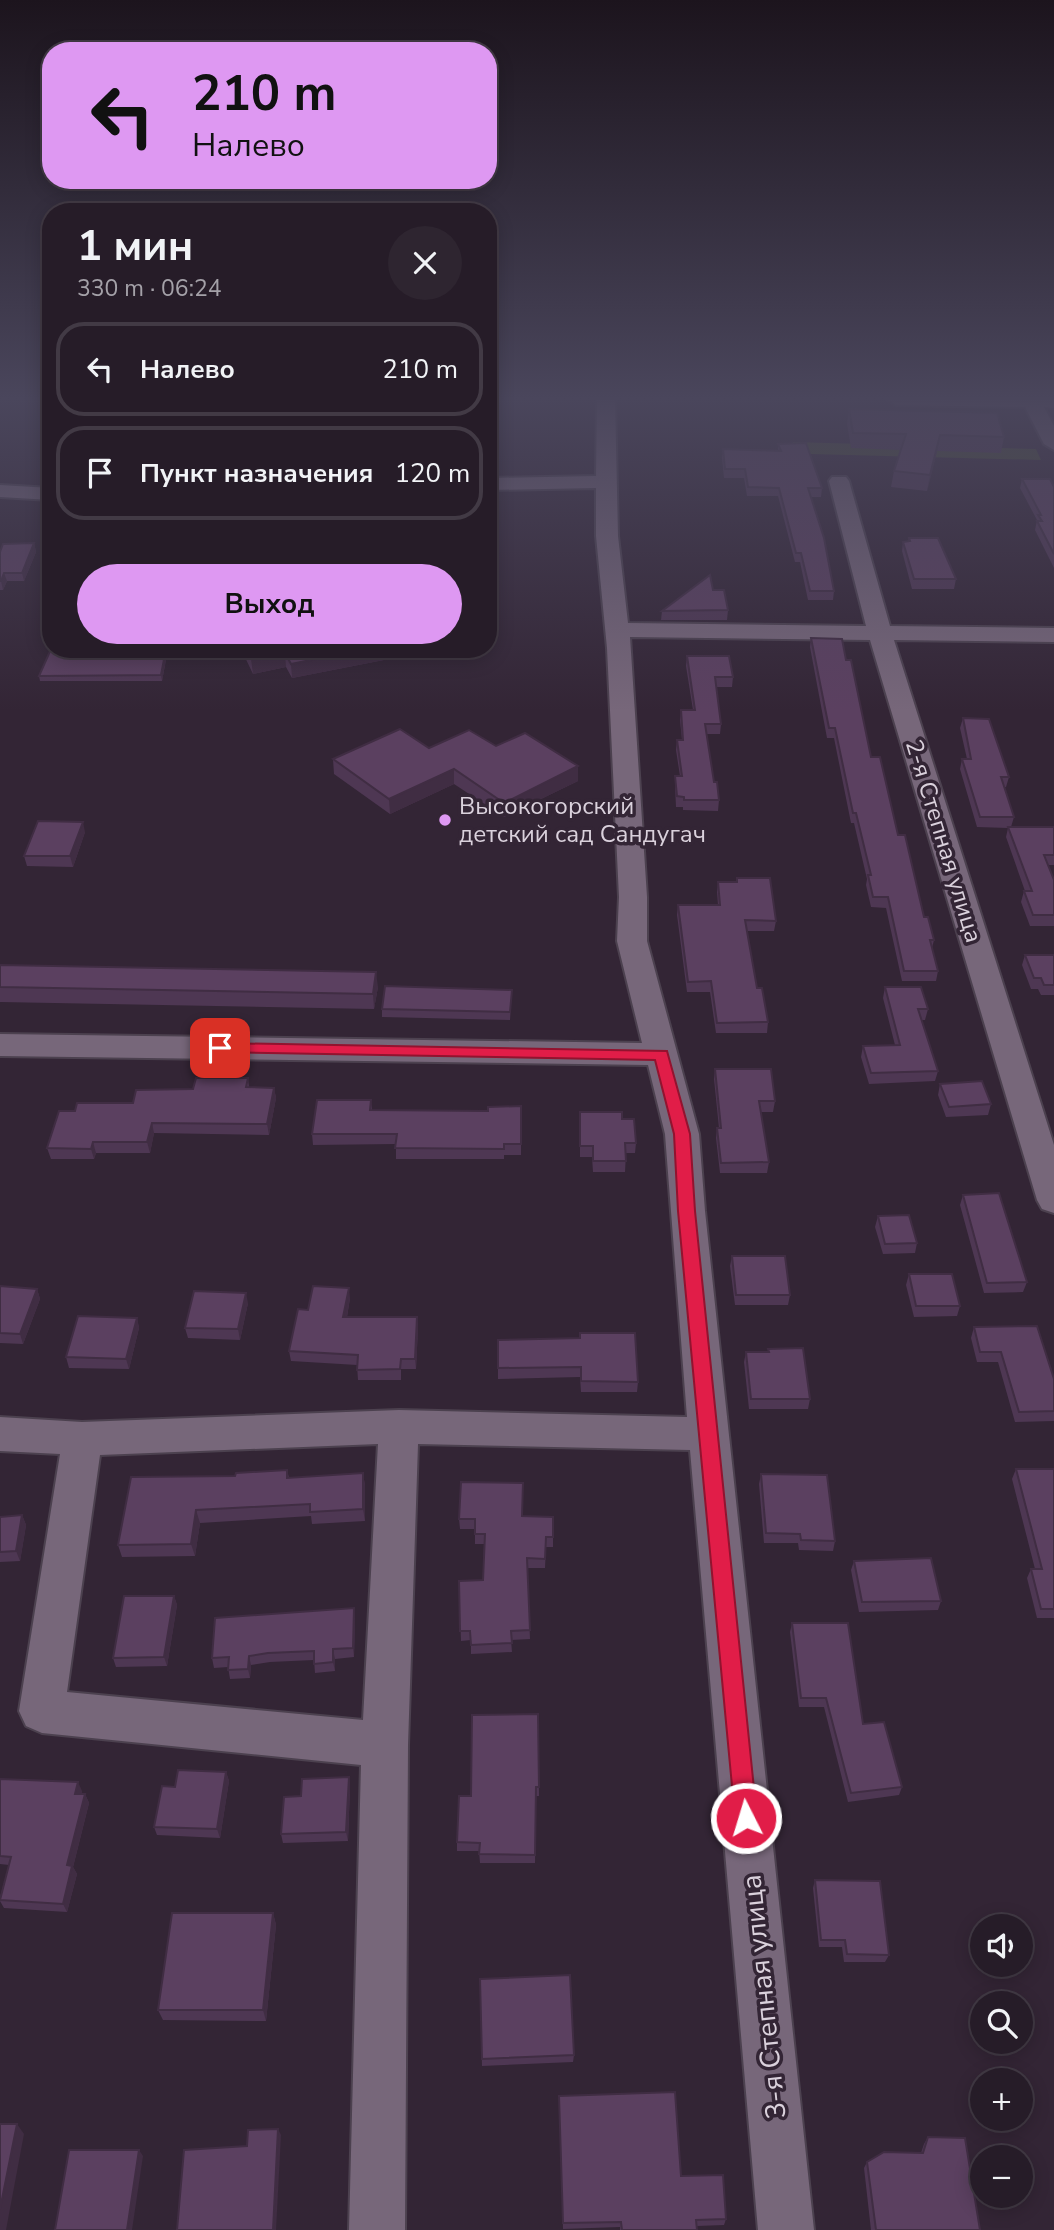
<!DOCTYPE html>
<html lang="ru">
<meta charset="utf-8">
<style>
body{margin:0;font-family:"Nunito Sans",sans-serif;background:#2e2530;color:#f1f3f6;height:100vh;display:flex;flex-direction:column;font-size:26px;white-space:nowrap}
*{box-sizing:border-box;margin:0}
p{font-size:23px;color:#a4a1a8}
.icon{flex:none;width:38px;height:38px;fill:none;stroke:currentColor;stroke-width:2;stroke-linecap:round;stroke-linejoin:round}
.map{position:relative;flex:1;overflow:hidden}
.sheet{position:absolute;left:42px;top:203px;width:455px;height:455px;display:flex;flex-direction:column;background:#261c28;border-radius:28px;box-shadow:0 4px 18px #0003,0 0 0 2px #423a45}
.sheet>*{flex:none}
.guide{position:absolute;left:42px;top:42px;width:455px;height:147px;border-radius:28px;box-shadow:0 4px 18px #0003,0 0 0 2px #423a45;background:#de98f2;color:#111;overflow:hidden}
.buttons{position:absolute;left:970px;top:1914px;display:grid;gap:14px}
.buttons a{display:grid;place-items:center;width:63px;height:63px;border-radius:50%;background:#261c28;box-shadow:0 4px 18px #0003,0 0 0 2px #423a45;font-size:35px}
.pin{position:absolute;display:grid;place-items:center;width:60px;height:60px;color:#fff;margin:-30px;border-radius:14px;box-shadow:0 4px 10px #0006}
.me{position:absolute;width:77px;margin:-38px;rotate:355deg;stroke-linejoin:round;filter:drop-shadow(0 0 5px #0008)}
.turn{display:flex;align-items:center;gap:24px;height:147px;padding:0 35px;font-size:32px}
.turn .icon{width:91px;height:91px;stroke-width:2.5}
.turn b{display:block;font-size:49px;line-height:60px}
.round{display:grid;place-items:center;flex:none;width:74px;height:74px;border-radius:37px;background:#2e2530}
.overview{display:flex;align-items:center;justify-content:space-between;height:119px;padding:0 35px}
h1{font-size:42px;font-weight:700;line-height:52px}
.cta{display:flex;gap:14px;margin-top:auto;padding:14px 35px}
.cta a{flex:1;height:80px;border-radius:42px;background:#de98f2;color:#111;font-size:28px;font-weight:700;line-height:80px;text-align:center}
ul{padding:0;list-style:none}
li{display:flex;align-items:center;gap:21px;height:94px;margin:0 14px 10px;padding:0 21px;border:4px solid #423a45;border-radius:28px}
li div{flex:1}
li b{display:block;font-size:26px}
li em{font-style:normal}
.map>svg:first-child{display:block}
.green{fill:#47502f}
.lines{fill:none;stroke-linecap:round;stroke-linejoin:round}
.minor-casing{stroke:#4c414f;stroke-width:4}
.minor{fill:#77677a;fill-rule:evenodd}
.wall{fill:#4e3753}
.shaded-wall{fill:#402d43}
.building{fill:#5b4060;stroke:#402d43;stroke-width:2}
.route{fill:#e11d48;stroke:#92132f;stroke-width:2}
.poi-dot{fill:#de98f2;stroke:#332535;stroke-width:2.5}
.labels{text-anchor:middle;stroke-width:7;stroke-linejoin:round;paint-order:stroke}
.poi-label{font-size:24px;fill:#dad1dc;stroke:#332535;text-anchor:start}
.street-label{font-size:24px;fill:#dad1dc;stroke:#332535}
.near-street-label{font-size:28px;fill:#dad1dc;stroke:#332535}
</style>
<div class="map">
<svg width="1054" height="2230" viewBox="0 0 1054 2230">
<rect width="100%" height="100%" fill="#332535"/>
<polygon class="green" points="793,442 1036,449 1041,460 810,454 809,450 793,450"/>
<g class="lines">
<g class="minor-casing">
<g id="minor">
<path d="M597 399H615L618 536 628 623 866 626 829 481 832 477H846L849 481 890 626 1054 628V642L894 640 1054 1145V1213L1042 1209 1037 1200 870 640 630 637 647 897V941L699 1134 705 1211 814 2230H758L690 1450 418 1444 408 1745 405 2230H349L361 1765 42 1733 26 1726 19 1711 60 1454 0 1451V1417L82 1422 399 1410 687 1417 665 1134 648 1065 0 1056V1034L642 1043 617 941 619 897 607 648 596 536V488L488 490V478L596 476ZM378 1444 363 1720 67 1692 100 1455Z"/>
<polygon points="887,399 1054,399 1054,408 1044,407 1054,426 1054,450 1044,444 1025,407 896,405"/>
<polygon points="0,485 51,488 51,500 0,497"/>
</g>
</g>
<use href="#minor" class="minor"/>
</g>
<g class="wall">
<polygon points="849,409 1004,437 1001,453 937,451 927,491 891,487 894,471 901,450 851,448 847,424"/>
<polygon points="778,444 822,488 821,497 811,497 834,591 833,600 808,600 800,562 795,562 778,496 747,496 744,478 724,478 722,458 723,449 778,450"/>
<polygon points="51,449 51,467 47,464 44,451"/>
<polygon points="1022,479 1054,487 1054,568 1035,530 1037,520 1020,488"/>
<polygon points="909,538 956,579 954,589 912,589 902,551 903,542 908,542"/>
<polygon points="34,543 36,552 24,581 7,581 3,590 0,590 0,552"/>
<polygon points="728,610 727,620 661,620 662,611"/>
<polygon points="811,638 846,660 871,757 924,917 934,940 932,948 938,971 936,981 902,981 886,908 871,907 866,885 867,879 854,823 851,823 834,738 827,738 810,647"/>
<polygon points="168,649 162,681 40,681 39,676"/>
<polygon points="241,649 440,649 292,678 286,667 253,674"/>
<polygon points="687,656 733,677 732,687 716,687 721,724 720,734 706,734 714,782 719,800 718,811 683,810 683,807 676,807 675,786 675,776 680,776 676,750 677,740 682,740 680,720 681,710 693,710 686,666"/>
<polygon points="963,718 1009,777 1006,787 1004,787 1014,817 1011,827 1054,827 1054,865 1048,865 1054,880 1054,926 1030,926 1021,902 1024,891 1025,891 1006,837 1008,828 977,827 960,769 962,759 967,759 960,728"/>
<polygon points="496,746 578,781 504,817 454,784 390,814 334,774 333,759 429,748"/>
<polygon points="85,832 73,867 27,866 24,856"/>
<polygon points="737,878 776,921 774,931 747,931 757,988 768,1022 767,1033 716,1033 710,992 687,992 677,915 678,905 718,905 717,892 718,882 736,882"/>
<polygon points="1025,955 1054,955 1054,995 1041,995 1038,989 1031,989 1022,965"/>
<polygon points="0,965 378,987 374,1009 0,1002"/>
<polygon points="885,987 928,1009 925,1020 921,1020 938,1071 935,1081 869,1084 861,1057 863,1046 895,1045 883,998"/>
<polygon points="512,990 510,1020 382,1017 382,1009"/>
<polygon points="715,1069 775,1101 773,1112 761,1112 769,1162 767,1173 720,1173 716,1138 717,1128 719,1128 714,1079"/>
<polygon points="248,1078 249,1087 274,1088 276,1098 269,1135 154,1133 150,1153 96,1153 94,1159 51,1159 47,1148 75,1111 133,1103 193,1089"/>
<polygon points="940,1084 991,1104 988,1115 946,1117 938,1095"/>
<polygon points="371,1100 372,1110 488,1111 521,1106 521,1155 504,1155 504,1159 396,1159 396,1144 313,1145 312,1134"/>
<polygon points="580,1112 622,1119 636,1143 635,1153 626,1153 625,1172 593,1172 592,1157 580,1157"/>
<polygon points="963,1195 1027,1282 1023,1292 984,1293 960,1205"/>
<polygon points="878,1216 917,1243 915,1253 883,1254 875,1227"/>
<polygon points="732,1256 790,1295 788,1305 735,1305 730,1266"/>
<polygon points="909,1274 960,1306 957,1316 914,1317 906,1285"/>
<polygon points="0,1286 37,1289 40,1299 23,1344 0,1343"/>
<polygon points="350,1298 347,1317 417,1317 418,1327 416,1369 401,1369 401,1380 358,1380 357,1365 291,1361 289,1351 308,1310"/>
<polygon points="248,1303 240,1340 188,1338 185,1328"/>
<polygon points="137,1318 139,1328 129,1369 69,1368 66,1357"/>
<polygon points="974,1327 1054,1379 1054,1421 1015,1422 998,1362 977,1362 971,1338"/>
<polygon points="579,1338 638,1382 637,1392 581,1392 580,1377 498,1379 498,1340"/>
<polygon points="768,1349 810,1399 808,1409 749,1409 744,1362 746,1352 768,1352"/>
<polygon points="1016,1469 1054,1469 1054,1618 1037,1618 1027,1578 1031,1569 1035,1569 1012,1479"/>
<polygon points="287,1470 289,1478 363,1473 365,1486 365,1521 312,1524 311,1516 200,1523 195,1556 122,1557 118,1545 235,1476"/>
<polygon points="761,1474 835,1541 833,1551 799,1550 798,1543 764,1543 759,1484"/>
<polygon points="22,1515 26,1525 20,1561 0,1562 0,1517"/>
<polygon points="522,1516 553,1517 553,1547 546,1547 545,1568 527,1568 530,1639 511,1640 512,1652 471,1654 471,1640 461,1641 459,1581 483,1580 484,1544 475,1544 475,1529 460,1529 459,1519"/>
<polygon points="854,1561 941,1601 938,1610 859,1612 851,1570"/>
<polygon points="174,1596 177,1605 167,1666 116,1667 113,1658"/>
<polygon points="355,1618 354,1657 335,1659 335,1671 315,1673 314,1660 270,1662 251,1665 250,1678 230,1679 228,1667 214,1668 212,1658"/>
<polygon points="792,1623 863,1724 902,1787 899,1795 848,1802 824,1707 799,1707 790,1632"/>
<polygon points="538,1714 539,1796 536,1796 535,1863 480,1863 479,1851 457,1851 457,1842 471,1796"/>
<polygon points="226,1772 229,1781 220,1838 157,1835 154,1827 175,1787"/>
<polygon points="349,1777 350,1786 348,1841 283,1843 281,1834 301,1796"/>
<polygon points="0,1779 82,1791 81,1794 85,1794 89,1803 73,1867 77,1874 67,1912 4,1908 0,1901 0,1897 9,1865 0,1864"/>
<polygon points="815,1880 889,1955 885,1962 844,1962 842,1947 819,1947 813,1888"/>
<polygon points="273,1913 276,1925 266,2021 163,2020 158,2010"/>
<polygon points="480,1979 574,2055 573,2062 482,2066"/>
<polygon points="559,2096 681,2176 726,2219 724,2225 697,2226 697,2230 620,2230 620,2227 563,2229"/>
<polygon points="928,2137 980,2230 871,2230 864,2168 867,2162 921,2153 924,2144"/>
</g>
<g class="shaded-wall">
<polygon points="940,435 937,451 927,491 930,475"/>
<polygon points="34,543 36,552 24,581 22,573"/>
<polygon points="4,573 7,581 3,590 1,581"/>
<polygon points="166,649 168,649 162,681 161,675"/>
<polygon points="365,649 440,649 292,678 291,664"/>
<polygon points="285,653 286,667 253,674 251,659"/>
<polygon points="578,766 578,781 504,817 504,803"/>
<polygon points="454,769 454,784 390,814 389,799"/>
<polygon points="83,822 85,832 73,867 70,856"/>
<polygon points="376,972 378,987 374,1009 373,994"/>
<polygon points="274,1088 276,1098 269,1135 267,1124"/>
<polygon points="152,1123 154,1133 150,1153 147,1142"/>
<polygon points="93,1142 96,1153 94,1159 91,1149"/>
<polygon points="349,1288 350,1298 345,1328 343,1317"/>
<polygon points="37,1289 40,1299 23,1344 20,1334"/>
<polygon points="246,1293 248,1303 240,1340 238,1329"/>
<polygon points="417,1317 418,1327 416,1369 415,1359"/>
<polygon points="137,1318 139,1328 129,1369 126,1359"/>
<polygon points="363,1473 365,1486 365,1521 363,1509"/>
<polygon points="196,1510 200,1523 195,1556 191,1544"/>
<polygon points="22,1515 26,1525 20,1561 16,1551"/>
<polygon points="174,1596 177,1605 167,1666 164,1657"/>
<polygon points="354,1608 355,1618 354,1657 353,1648"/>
<polygon points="333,1649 335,1659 335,1671 333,1662"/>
<polygon points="249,1656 251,1665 250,1678 248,1669"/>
<polygon points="226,1772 229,1781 220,1838 217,1829"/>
<polygon points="349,1777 350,1786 348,1841 346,1832"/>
<polygon points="78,1782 82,1791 79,1802 75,1794"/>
<polygon points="85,1794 89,1803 73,1867 77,1874 67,1912 63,1904 67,1865"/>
<polygon points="273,1913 276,1925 266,2021 263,2010"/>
<polygon points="17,2124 24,2134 6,2230 0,2230 0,2209"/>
<polygon points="278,2129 281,2135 276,2230 273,2230"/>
<polygon points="139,2150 143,2156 132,2230 127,2230"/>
</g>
<g class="building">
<polygon points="849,409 997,413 1004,437 940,435 930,475 894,471 906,434 853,433"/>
<polygon points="806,443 822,488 808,488 824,538 834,591 810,591 801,553 796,553 779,488 748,487 745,469 725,469 723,449 781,451 778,444"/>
<polygon points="51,449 51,456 44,451"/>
<polygon points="1022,479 1050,479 1054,487 1054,554 1037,521 1042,521 1038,515 1041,515"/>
<polygon points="909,538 938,538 956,579 914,579 903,542 910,541"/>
<polygon points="34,543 22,573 4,573 1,581 0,581 0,552 3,544"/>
<polygon points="710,575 713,590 724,590 728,610 662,611"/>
<polygon points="811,638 842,639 846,660 851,660 871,757 880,757 898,835 905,835 924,917 928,917 934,940 930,940 938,971 904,971 888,897 873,897 868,875 871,875 856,813 853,813 835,728 829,728"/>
<polygon points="51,649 166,649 161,675 39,676"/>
<polygon points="246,649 365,649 291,664 285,653 251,659"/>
<polygon points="687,656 729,656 733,677 715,677 721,724 705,724 714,782 717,782 719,800 684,800 684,797 677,796 675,776 682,776 677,740 683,740 681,710 695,710"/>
<polygon points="963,718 989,719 1009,777 1001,777 1014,817 980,817 962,759 971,759"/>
<polygon points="400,729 429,748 469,730 496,746 525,733 578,766 504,803 454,769 389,799 333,759"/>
<polygon points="38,821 83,822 70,856 24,856"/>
<polygon points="1008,827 1054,827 1054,855 1044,855 1054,880 1054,915 1033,915 1024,891 1032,891"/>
<polygon points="737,878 770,878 776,921 745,920 757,988 762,988 768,1022 717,1023 711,981 688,982 678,905 720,905 718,882 737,882"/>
<polygon points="1025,955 1054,955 1054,985 1044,985 1041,978 1034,978"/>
<polygon points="0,965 376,972 373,994 0,987"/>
<polygon points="385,986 512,990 510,1012 382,1009"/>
<polygon points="885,987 921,987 928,1009 918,1009 938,1071 871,1073 863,1046 900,1045"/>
<polygon points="715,1069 771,1069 775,1101 759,1101 769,1162 721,1163 717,1128 721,1128"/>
<polygon points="196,1078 248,1078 246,1087 274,1088 267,1124 152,1123 147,1142 93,1142 91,1149 47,1148 59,1111 75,1111 77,1103 133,1103 136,1090 193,1089"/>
<polygon points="982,1081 991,1104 949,1107 940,1084"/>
<polygon points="317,1100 371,1100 370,1110 488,1111 488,1107 521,1106 521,1144 504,1144 504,1149 395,1148 397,1134 312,1134"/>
<polygon points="580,1112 622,1112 622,1119 634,1119 636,1143 625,1143 626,1161 593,1161 593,1146 580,1146"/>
<polygon points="999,1193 1027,1282 987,1283 963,1195"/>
<polygon points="909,1215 917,1243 885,1244 878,1216"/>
<polygon points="732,1256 785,1256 790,1295 736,1295"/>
<polygon points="909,1274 952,1274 960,1306 916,1306"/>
<polygon points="0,1286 37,1289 20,1334 0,1333"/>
<polygon points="313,1286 349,1288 343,1317 417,1317 415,1359 401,1359 400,1369 357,1370 358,1355 289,1351 298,1309 308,1310"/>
<polygon points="194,1291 246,1293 238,1329 185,1328"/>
<polygon points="78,1316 137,1318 126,1359 66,1357"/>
<polygon points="1037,1326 1054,1379 1054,1411 1019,1412 1001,1352 980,1352 974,1327"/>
<polygon points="580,1333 635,1333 638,1382 581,1381 581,1367 498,1368 498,1340 580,1338"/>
<polygon points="803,1348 810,1399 751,1399 746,1352 769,1352 768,1349"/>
<polygon points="1016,1469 1054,1469 1054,1609 1041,1609 1031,1569 1042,1569"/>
<polygon points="287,1470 287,1478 363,1473 363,1509 310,1512 310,1504 196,1510 191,1544 118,1545 131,1477 235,1476 236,1473"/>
<polygon points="761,1474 827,1475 835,1541 801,1540 800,1534 766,1533"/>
<polygon points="461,1482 523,1483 522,1516 553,1517 553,1537 546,1537 545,1559 527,1558 530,1630 511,1631 512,1643 471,1645 470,1631 460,1631 459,1581 483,1580 485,1534 475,1534 475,1519 459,1519"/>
<polygon points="22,1515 16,1551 0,1552 0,1517"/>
<polygon points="931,1558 941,1601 862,1602 854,1561"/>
<polygon points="124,1596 174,1596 164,1657 113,1658"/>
<polygon points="354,1608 353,1648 333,1649 333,1662 314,1664 314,1651 268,1653 249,1656 248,1669 228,1670 229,1657 212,1658 215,1618"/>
<polygon points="792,1623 848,1623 863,1724 884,1722 902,1787 851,1793 826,1698 801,1698"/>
<polygon points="538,1714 539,1787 536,1787 535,1855 479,1854 480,1843 457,1842 459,1796 471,1796 472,1715"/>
<polygon points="178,1770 226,1772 217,1829 154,1827 162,1786 175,1787"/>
<polygon points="349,1777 346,1832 281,1834 284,1797 301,1796 302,1779"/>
<polygon points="0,1779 78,1782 75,1794 85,1794 67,1865 72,1866 63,1904 0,1900 11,1857 0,1856"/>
<polygon points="815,1880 880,1881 889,1955 847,1954 845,1940 821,1940"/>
<polygon points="172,1913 273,1913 263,2010 158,2010"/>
<polygon points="570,1975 574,2055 482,2059 480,1979"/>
<polygon points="675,2092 681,2176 723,2175 726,2219 696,2220 697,2230 622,2230 621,2222 563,2223 559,2096"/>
<polygon points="0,2124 17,2124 0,2209"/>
<polygon points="278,2129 273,2230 177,2230 184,2150 247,2146 248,2130"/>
<polygon points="928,2137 965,2138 980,2230 876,2230 867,2162 884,2152 923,2153"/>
<polygon points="69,2150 139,2150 127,2230 55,2230"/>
</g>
<linearGradient id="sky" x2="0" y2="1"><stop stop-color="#1c141d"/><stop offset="0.56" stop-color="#4a465c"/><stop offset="1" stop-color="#4a465c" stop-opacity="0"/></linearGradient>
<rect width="1054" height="711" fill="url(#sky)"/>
<polygon class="route" points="220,1043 667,1051 690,1134 695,1211 757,1818 754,1826 746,1830 738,1826 735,1818 678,1211 674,1134 655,1060 215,1052 213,1048 215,1044"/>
<circle class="poi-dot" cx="445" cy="820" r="7"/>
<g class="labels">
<g class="poi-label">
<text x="459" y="814">Высокогорский<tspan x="459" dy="28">детский сад Сандугач</tspan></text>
</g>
<g class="street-label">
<text transform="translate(944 841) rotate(73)" y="8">2-я Степная улица</text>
</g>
<g class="near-street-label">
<text transform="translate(763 1997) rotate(-96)" y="10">3-я Степная улица</text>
</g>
</g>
</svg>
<div class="buttons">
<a><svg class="icon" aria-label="sound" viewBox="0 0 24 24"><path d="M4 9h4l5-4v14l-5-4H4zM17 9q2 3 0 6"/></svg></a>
<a><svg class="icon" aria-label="search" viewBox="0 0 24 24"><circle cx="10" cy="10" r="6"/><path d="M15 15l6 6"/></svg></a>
<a>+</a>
<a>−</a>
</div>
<div class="pin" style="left:220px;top:1048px;background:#d93025"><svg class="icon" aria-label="arrive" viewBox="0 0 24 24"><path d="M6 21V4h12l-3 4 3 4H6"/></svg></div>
<svg class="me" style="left:746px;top:1818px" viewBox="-20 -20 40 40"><circle r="17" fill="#e11d48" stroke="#fff" stroke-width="3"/><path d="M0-11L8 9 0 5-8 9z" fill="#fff"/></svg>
<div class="guide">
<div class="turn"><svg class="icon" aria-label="left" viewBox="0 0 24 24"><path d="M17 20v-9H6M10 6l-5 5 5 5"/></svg><div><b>210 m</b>Налево</div></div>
</div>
<section class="sheet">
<div class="overview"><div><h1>1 мин</h1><p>330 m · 06:24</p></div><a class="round"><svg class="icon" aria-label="close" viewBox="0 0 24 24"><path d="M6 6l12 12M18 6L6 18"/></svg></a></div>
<ul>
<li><svg class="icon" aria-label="left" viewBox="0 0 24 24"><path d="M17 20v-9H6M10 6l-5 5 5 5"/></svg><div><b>Налево</b></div><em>210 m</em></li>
<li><svg class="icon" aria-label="arrive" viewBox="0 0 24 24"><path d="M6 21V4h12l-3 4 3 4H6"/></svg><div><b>Пункт назначения</b></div><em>120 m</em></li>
</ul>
<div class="cta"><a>Выход</a></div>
</section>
</div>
